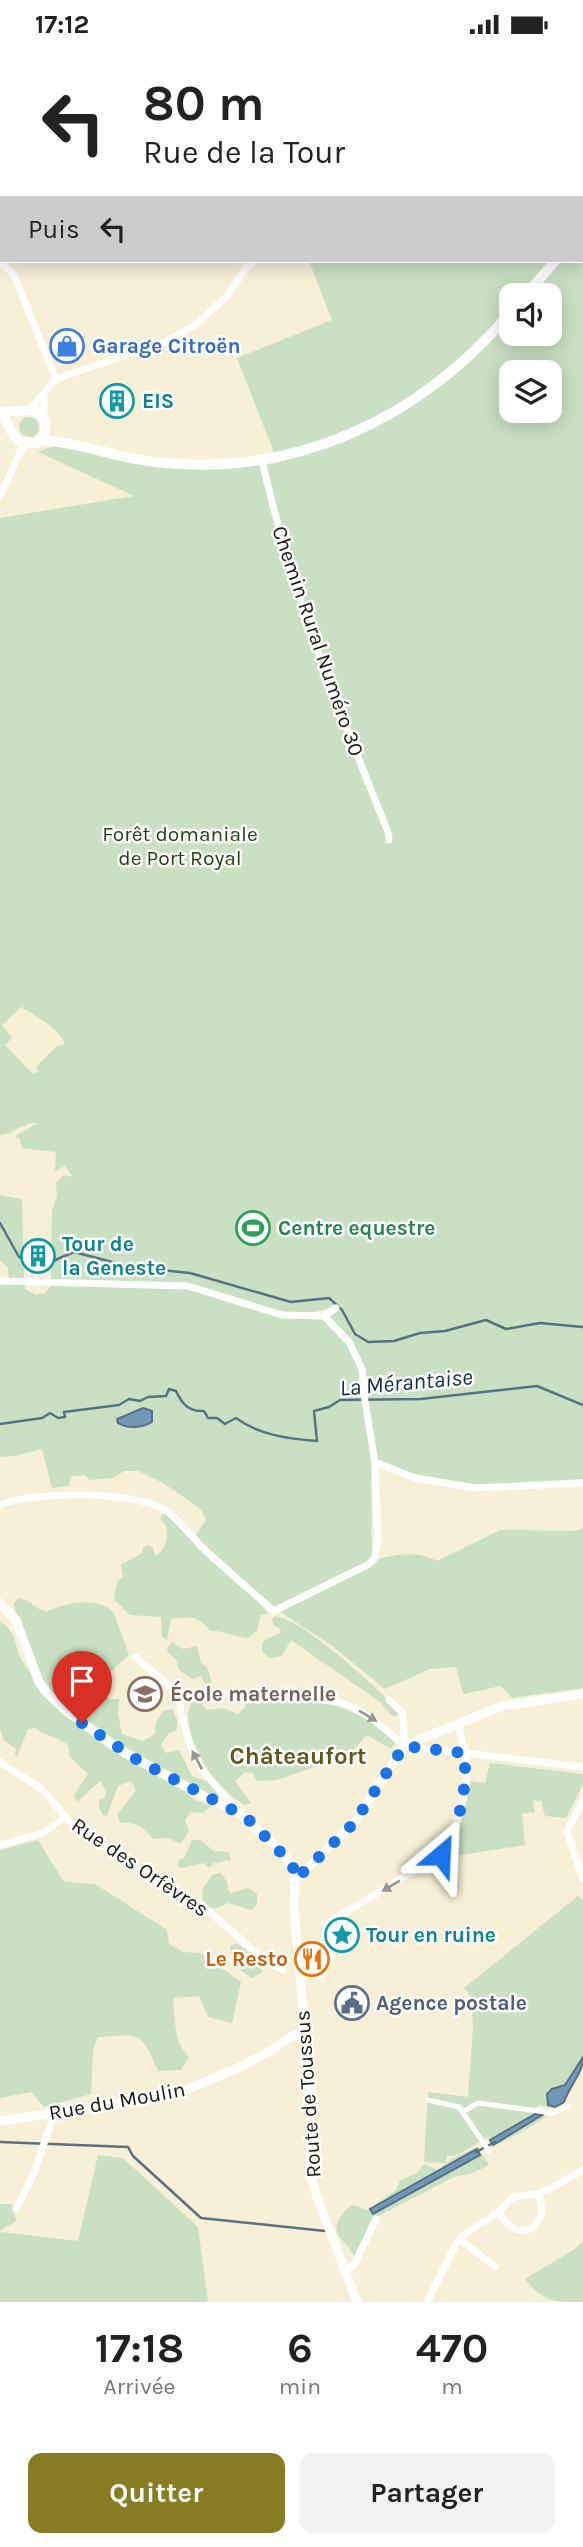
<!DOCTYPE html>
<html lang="fr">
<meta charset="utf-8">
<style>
body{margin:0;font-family:Karla,sans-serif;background:#f2f2f2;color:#222;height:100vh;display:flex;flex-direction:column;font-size:26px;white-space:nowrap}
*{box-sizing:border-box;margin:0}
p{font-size:23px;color:#767676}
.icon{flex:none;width:38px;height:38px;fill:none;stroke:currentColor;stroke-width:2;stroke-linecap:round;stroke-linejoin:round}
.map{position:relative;height:2253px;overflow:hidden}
.panel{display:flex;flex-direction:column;background:#fff;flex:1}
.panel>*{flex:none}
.hud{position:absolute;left:0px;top:0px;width:584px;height:214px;box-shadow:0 4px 18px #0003;background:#fff;color:#222;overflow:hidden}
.buttons{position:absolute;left:499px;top:234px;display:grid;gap:14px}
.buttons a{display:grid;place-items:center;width:63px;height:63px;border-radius:14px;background:#fff;box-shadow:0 4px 18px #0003;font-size:35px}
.pin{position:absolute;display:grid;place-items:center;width:60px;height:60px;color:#fff;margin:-72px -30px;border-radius:50% 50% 50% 0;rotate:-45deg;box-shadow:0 0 7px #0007}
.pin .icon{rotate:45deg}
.me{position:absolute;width:77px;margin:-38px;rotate:26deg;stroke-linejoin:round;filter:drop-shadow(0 0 5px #0008)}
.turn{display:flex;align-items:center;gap:24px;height:147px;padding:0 28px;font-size:32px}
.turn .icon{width:91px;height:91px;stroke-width:2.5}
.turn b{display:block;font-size:49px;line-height:60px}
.then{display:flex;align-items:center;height:66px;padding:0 28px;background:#0003;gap:14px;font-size:26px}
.eta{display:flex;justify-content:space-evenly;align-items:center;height:119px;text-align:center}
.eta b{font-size:42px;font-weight:700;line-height:49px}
.primary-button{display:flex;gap:14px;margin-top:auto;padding:14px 28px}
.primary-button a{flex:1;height:80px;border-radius:14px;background:#887d23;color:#fff;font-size:28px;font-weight:700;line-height:80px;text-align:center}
.primary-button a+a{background:#f2f2f2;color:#222}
.status{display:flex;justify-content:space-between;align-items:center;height:49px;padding:0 35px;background:#fff;direction:ltr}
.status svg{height:19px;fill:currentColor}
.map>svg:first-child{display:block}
.green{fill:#c9e1c2;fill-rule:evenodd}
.water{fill:#7198b8;stroke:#577185;stroke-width:2}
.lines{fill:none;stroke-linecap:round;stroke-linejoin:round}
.stream{stroke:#577185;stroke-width:2.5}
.pedestrian{stroke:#fff;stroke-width:5}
.minor{stroke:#fff;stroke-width:7}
.tertiary{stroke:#fff;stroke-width:9}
.secondary{stroke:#fff;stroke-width:10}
.oneway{fill:#989692}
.route{stroke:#1a73e8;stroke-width:12;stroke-dasharray:0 21.6}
.labels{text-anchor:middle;stroke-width:5;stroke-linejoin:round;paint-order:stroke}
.shop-label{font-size:21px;font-weight:bold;fill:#366cbe;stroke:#fff;text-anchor:start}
.culture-label{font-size:21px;font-weight:bold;fill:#0d838f;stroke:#fff;text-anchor:start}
.street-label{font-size:21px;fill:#19160d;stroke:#fff}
.park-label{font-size:21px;fill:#20460f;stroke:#fff}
.leisure-label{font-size:21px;font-weight:bold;fill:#27864d;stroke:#fff;text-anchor:start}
.education-label{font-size:21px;font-weight:bold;fill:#785e54;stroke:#fff;text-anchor:start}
.food-label{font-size:21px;font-weight:bold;fill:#c56008;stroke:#fff;text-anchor:end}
.service-label{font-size:21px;font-weight:bold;fill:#4e5e75;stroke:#fff;text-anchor:start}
.water-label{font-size:23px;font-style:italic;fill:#0d2e45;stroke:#fff}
.quarter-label{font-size:24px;font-weight:bold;fill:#60581b;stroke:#fff}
</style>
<div class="status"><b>17:12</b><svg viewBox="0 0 49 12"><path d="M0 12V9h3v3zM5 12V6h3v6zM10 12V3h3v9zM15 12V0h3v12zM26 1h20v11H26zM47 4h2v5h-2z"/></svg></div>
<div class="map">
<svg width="583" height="2253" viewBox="0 0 583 2253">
<rect width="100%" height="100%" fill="#f7efd6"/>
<g class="green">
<polygon points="180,0 332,0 328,2"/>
<path d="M427 0H583V1430L477 1436 410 1424 378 1414 368 1355 365 1320 328 1267 344 1255 308 1265 275 1262 191 1236 51 1230 52 1161 57 1147 56 1134 64 1126 73 1128 65 1117 55 1122 56 1103 22 1099 19 1089 14 1088 38 1074C24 1072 14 1086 0 1086V469L134 447 38 403C61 391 82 401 106 408 163 423 220 421 278 414L237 309 332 271 309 212H583V2ZM511 247H550V285H511ZM511 324H550V362H511ZM23 956 22 959C36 967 60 980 65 995L57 997 36 1018 38 1023 32 1024 5 996 12 989 2 976Z"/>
<circle cx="29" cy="378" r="10"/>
<polygon points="0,1146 22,1150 24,1231 9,1230 8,1219 0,1211"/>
<polygon points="0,1234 25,1235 25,1240 36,1246 45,1244 53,1235 181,1239 201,1243 282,1269 324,1269 348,1296 360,1321 371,1414 372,1508 368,1513 275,1559 195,1487 206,1471 201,1460 163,1434 138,1422 124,1422 113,1429 89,1431 85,1426 72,1427 68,1437 52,1439 42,1400 15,1407 0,1408"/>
<path d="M166 1465 261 1555 268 1565 261 1566 257 1582 248 1589C235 1588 224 1581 210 1582 198 1566 189 1567 171 1570L167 1591 162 1588 161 1568 130 1566 114 1550 117 1532 123 1528 121 1516 142 1504 143 1499 148 1496 153 1499 155 1507C167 1501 168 1488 166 1476L161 1472V1466Z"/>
<path d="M583 1479V1639L512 1649 501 1637 463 1645 456 1618 430 1620 385 1640 331 1596 277 1561C319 1539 390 1487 437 1512L500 1481 576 1482Z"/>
<path d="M19 1549C31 1551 35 1560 46 1563 64 1554 98 1546 114 1564L129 1606 97 1635 101 1646 111 1650H119L118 1665 122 1685 142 1692 155 1685 156 1673 163 1662 172 1660 177 1671V1681L168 1685 161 1696 166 1704 179 1701 192 1727 206 1732 219 1745 218 1750 110 1689 55 1646 42 1630 13 1555Z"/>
<path d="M275 1567C308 1573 371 1635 397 1659L399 1664 396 1667H392L380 1653 291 1591 282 1607 270 1609 262 1603V1594L268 1589 279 1585 281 1580 274 1577 272 1571Z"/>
<path d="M0 1572C21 1588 12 1597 23 1613 39 1637 99 1703 126 1707L185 1742 193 1750 211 1757 203 1764 190 1763 185 1772 189 1781 181 1795 168 1789 153 1790C141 1777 137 1773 120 1774L117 1766 136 1741 131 1732 118 1737 107 1767 103 1766 99 1759V1751L105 1749 106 1742 100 1732 77 1753 74 1746 88 1725 70 1708 68 1696C57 1687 46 1688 35 1679L28 1680 17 1708 15 1706 16 1700 4 1691 0 1679Z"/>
<polygon points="172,1593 183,1600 197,1597 201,1614 207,1618 212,1633 208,1636 204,1634 201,1627 192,1630 179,1621 177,1612 168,1603 167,1599"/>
<path d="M246 1649C309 1653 347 1645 395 1694L391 1700 369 1687 365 1688 349 1706 277 1731 257 1732 252 1724 245 1723 235 1732 251 1754 244 1756C236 1750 229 1745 222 1738 205 1722 176 1671 194 1650L200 1651 206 1661 224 1659 238 1665 245 1658Z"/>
<polygon points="490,1714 583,1725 583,1735 566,1769 545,1767 541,1752 533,1751 535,1763 522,1765 525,1796 448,1808 447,1805 456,1793 471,1732 485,1734"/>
<path d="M38 1791 64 1833 95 1835 167 1881 169 1895 183 1903 201 1904 241 1933 232 1974 208 1968 199 1947 174 1949C172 1955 176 1987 179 1994 181 1998 186 2004 189 2008L181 2021 158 2022C141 1982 141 1985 98 1988L93 2001 91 2045 44 2058 31 2043 0 2049V1801Z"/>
<polygon points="192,1791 200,1791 215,1803 222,1802 229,1804 231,1811 214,1814 209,1819 204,1814 182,1819 178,1817 179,1811 185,1808"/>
<polygon points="221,1824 227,1833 228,1841 231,1844 248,1839 257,1845 257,1856 251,1861 228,1854 215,1860 209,1858 202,1850 203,1839 213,1825"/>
<path d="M578 1847 583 1852V2008L565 2036 552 2040 545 2049 549 2057 565 2051 569 2040 583 2017C581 2026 572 2032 569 2041 566 2046 567 2052 562 2056 556 2061 547 2058 540 2056L532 2061 547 2068C532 2076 508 2092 493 2097L488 2088 456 2107H447L446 2114 424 2113 428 2043 468 2048 473 1979 471 1948 464 1939ZM537 2065 539 2069 493 2095 491 2091Z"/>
<path d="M237 1894 261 1913 262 1923 253 1929C241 1924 230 1911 230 1897Z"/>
<path d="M478 2098 489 2116 473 2124 454 2128 371 2171 356 2206H353C348 2195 344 2195 339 2187 331 2178 344 2161 352 2156L367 2161 395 2142 400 2132 417 2124 424 2115 438 2121 453 2109ZM477 2101 480 2106 380 2161 373 2165 370 2160Z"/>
<polygon points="98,2106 123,2109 198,2178 208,2253 0,2253 0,2183 78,2192"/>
<polygon points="0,2155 12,2155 16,2172 0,2182"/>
<path d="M583 2192V2253C554 2253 543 2253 525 2230L575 2200Z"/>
</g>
<g class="water">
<path d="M143 1359 152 1362V1373C142 1379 128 1380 118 1374L117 1370Z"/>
<path d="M583 2008C583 2024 569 2038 564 2053L555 2058 548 2056 547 2045 552 2040 565 2036Z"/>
<polygon points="535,2065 542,2066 493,2096 490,2091"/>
<polygon points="477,2100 480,2106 373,2165 370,2160"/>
</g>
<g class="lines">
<g class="stream">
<polyline points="0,1174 19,1208 39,1218 74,1203 131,1218 190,1224 291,1253 329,1249 342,1261 355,1285 368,1293 394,1292 420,1284 445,1282 486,1271 506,1280 540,1274 583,1278"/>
<path d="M0 1375 42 1369 50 1364 58 1369 65 1368 64 1363 119 1356 129 1350 140 1352 148 1348 166 1347 169 1340 176 1342C182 1355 189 1363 204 1362L208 1369H217L225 1375 236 1369C259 1386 289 1390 317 1392L314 1362 329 1358 340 1351 421 1350 537 1337 583 1356"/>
<polyline points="0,2093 128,2098 133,2107 201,2169 325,2182"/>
<polyline points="476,2103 495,2093"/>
</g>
<g class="pedestrian">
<polyline points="428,2051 459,2058 489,2102"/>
<polyline points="464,2062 478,2054 554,2064 569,2057"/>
</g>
<g class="minor">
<polyline points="0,83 2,82"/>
<polyline points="0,194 0,213"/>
<polyline points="0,213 14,226 56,330"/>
<polyline points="30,360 56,330 162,294 195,276 226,248 246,219 254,212"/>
<polyline points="44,368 44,347"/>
<path d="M262 411C290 539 339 662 388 783L389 791"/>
<polyline points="0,447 24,395"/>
<polyline points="0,1232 188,1237 282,1266 324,1267 336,1259"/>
<polyline points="375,1413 415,1429 475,1439 583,1434"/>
<path d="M0 1456C33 1442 139 1441 168 1463 181 1474 193 1489 205 1501 227 1522 251 1542 274 1562L369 1515 374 1510 378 1494 375 1413 364 1346 362 1320 349 1293 324 1267"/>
<polyline points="135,1608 182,1647"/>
<path d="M182 1647C201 1639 328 1648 348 1656 371 1666 386 1681 404 1697"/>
<polyline points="182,1647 180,1654 181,1664 191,1699 203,1722 239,1764"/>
<polyline points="389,1651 403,1664 404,1697"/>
<polyline points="405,1697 583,1718"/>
<polyline points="0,1713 43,1741 70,1773 121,1810 205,1859 267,1913 283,1921"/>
<polyline points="583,1751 567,1782 583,1830"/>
<polyline points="0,1796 43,1784 65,1768"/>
<path d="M320 1928 331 1908C329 1897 321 1883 329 1873L441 1806C454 1786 465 1753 467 1728 468 1710 462 1691 458 1674"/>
<polyline points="16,2160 32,2129 55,2063"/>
<path d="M498 2163C502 2168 505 2173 509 2176 530 2193 551 2167 537 2145"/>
<polyline points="460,2190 495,2218"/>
<polyline points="345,2221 354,2216 376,2170"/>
<polyline points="427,2253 456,2195 465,2185 498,2163 513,2148 537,2145 547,2141 583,2121"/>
</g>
<g class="tertiary">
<polyline points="0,1554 16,1571 39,1633 47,1644 66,1662 125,1704 211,1751 239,1764 276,1797 291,1815 295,1823 294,1859 311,2051 310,2123 317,2148 357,2253"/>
<polyline points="296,1830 354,1774 404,1697 502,1657 583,1645"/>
<polyline points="0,2072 174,2046 238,2019 270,2002 292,1987 305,1982"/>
</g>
<g class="secondary">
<polyline points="525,247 555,212"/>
<polyline points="0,363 35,361 46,372 44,387 36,394 20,393 14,387 2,364"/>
<path d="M41 391C79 393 116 409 155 413 296 429 420 370 511 263"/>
</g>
</g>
<defs><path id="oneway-solid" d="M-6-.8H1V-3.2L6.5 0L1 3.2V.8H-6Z" transform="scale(1.75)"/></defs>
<g class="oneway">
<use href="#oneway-solid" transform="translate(368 1667) rotate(31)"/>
<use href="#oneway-solid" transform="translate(197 1711) rotate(-118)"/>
<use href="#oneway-solid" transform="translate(391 1837) rotate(149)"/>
</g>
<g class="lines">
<path class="route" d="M82 1674 139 1712 246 1768 292 1815 296 1830 354 1774 404 1697 464 1704C468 1739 460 1776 441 1806"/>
</g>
<defs>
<g id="shop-ring" transform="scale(1.75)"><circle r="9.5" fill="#fff" stroke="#3f7fe0" stroke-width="1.5"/><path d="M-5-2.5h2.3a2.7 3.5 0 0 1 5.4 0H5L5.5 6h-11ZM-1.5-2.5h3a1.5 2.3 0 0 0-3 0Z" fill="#3f7fe0"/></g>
<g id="building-ring" transform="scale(1.75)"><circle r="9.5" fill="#fff" stroke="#0f9aa8" stroke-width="1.5"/><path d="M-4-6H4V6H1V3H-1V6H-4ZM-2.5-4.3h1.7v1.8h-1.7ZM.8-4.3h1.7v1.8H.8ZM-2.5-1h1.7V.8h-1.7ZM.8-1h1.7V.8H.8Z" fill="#0f9aa8"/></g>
<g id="stadium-ring" transform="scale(1.75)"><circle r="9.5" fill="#fff" stroke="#2e9e5b" stroke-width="1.5"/><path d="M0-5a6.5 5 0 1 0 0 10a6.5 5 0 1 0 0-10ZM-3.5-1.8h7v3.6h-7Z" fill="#2e9e5b"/></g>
<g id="school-ring" transform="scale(1.75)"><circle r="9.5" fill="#fff" stroke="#8d6e63" stroke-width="1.5"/><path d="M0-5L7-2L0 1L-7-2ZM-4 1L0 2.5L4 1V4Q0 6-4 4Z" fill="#8d6e63"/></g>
<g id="sight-ring" transform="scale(1.75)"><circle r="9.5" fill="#fff" stroke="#0f9aa8" stroke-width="1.5"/><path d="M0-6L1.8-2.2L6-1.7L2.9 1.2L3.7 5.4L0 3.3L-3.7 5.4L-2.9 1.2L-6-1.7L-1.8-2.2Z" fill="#0f9aa8"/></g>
<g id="restaurant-ring" transform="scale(1.75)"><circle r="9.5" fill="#fff" stroke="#e8710a" stroke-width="1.5"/><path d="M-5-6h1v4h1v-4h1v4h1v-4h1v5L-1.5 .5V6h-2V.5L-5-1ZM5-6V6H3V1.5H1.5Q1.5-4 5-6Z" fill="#e8710a"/></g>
<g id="civic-ring" transform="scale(1.75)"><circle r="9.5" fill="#fff" stroke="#5c6f8a" stroke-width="1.5"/><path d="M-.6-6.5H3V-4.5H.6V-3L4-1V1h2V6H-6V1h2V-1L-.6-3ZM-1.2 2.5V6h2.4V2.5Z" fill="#5c6f8a"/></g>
</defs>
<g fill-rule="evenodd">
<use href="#shop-ring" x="67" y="297"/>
<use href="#building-ring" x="117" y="352"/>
<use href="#stadium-ring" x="253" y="1179"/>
<use href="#building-ring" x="38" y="1207"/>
<use href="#school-ring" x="145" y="1645"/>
<use href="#sight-ring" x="342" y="1886"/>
<use href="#restaurant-ring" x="312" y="1910"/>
<use href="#civic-ring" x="352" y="1954"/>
</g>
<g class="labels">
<g class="shop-label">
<text x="92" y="304">Garage Citroën</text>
</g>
<g class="culture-label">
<text x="142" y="359">EIS</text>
<text x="62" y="1202">Tour de<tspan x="62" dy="24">la Geneste</tspan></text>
<text x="366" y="1893">Tour en ruine</text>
</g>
<g class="street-label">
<text transform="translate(318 592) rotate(71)" y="7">Chemin Rural Numéro 30</text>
<text transform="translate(140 1818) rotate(34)" y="7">Rue des Orfèvres</text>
<text transform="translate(308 2045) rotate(-94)" y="7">Route de Toussus</text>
<text transform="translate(117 2052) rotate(-10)" y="7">Rue du Moulin</text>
</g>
<g class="park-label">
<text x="180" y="792">Forêt domaniale<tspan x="180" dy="24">de Port Royal</tspan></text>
</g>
<g class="leisure-label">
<text x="278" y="1186">Centre equestre</text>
</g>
<g class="education-label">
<text x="170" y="1652">École maternelle</text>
</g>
<g class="food-label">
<text x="288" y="1917">Le Resto</text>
</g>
<g class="service-label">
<text x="376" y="1961">Agence postale</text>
</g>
<g class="water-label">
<text transform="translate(406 1333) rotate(-5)" y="8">La Mérantaise</text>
</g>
<g class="quarter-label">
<text x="298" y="1715">Châteaufort</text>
</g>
</g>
</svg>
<div class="buttons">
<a><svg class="icon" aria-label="sound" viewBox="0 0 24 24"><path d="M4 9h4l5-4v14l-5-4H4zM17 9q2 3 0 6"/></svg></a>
<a><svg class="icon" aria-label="layers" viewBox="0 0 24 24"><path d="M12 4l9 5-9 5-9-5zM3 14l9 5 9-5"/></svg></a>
</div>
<div class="pin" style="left:82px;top:1674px;background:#d93025"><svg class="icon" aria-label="arrive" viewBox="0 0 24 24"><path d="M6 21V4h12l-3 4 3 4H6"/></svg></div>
<svg class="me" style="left:441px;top:1806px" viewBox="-20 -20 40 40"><path d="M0-17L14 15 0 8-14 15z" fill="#1a73e8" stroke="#fff" stroke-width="4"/></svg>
<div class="hud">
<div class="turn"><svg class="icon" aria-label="left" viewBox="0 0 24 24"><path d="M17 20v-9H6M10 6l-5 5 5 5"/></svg><div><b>80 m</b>Rue de la Tour</div></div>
<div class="then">Puis<svg class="icon" aria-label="left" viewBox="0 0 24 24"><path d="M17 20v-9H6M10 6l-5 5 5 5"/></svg></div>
</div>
</div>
<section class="panel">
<div class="eta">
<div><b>17:18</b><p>Arrivée</p></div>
<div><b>6</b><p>min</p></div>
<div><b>470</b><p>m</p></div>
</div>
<div class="primary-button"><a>Quitter</a><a>Partager</a></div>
</section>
